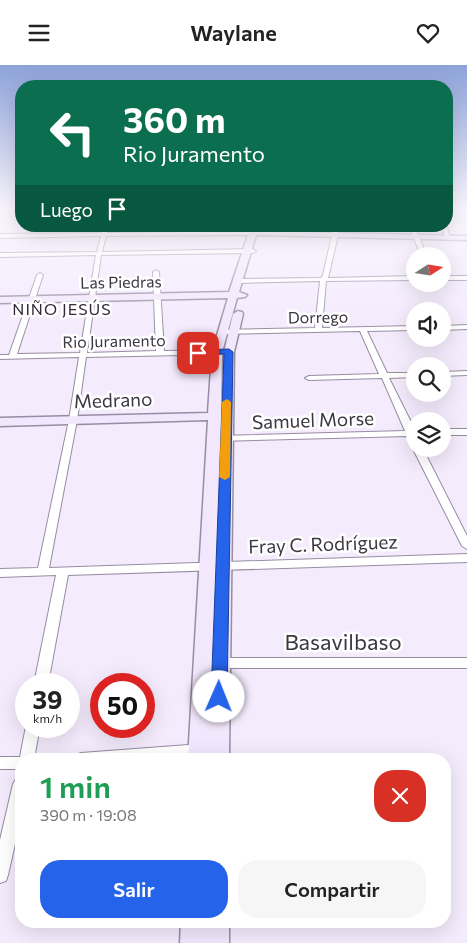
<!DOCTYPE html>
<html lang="es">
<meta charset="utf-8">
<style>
body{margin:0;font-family:Commissioner,sans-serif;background:#f6f6f6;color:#222;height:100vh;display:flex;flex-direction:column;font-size:19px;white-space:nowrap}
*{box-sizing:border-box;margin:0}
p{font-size:16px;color:#767676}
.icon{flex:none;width:28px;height:28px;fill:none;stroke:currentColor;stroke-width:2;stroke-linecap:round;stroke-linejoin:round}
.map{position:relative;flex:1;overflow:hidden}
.details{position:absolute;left:15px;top:688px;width:436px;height:175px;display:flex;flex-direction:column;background:#fff;border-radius:20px;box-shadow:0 5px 20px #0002}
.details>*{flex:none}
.guide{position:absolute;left:15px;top:15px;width:438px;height:152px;border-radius:20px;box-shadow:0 5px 20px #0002;background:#0b6e4f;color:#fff;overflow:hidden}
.needle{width:32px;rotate:78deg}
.tools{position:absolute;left:406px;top:182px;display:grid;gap:10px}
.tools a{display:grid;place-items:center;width:45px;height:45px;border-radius:50%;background:#fff;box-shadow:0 5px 20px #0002;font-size:25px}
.speed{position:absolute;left:15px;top:608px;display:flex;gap:10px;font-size:25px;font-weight:700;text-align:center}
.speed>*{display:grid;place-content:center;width:65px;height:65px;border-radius:50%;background:#fff;box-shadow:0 5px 20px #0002;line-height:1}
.speed small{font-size:12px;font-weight:400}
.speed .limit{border:8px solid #d22;background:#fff;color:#111}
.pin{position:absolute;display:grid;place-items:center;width:42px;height:42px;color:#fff;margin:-21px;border-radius:10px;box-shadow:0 2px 8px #0006}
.me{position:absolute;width:55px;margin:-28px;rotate:1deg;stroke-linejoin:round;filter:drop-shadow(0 0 4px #0008)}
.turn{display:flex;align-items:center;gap:18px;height:105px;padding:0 25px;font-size:22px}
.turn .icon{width:65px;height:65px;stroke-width:2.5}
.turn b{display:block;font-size:35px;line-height:42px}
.then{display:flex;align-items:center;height:48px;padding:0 25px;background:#0003;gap:10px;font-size:19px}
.round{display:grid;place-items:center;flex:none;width:52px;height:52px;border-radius:20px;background:#f6f6f6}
.head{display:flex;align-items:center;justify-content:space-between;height:85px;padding:0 25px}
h1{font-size:30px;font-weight:600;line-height:38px;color:#1e9e55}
.primary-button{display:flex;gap:10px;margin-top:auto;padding:10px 25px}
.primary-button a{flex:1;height:58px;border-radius:20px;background:#2563eb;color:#fff;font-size:20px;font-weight:600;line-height:58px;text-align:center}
.primary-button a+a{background:#f6f6f6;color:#222}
header{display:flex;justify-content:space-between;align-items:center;height:65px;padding:0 25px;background:#fff;font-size:22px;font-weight:600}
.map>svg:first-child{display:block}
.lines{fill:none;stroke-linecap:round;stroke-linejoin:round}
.street-casing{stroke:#978da2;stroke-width:2}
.secondary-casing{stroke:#978da2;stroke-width:3}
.street{fill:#fff;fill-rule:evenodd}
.secondary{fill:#f2e7fc;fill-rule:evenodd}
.route{fill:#2563eb;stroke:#184099}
.slow{fill:#f59e0b}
.labels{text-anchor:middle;stroke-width:5;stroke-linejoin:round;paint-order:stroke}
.far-street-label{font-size:16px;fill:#3b373f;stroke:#fff}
.far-neighbourhood-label{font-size:16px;letter-spacing:1px;fill:#312939;stroke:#fff}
.street-label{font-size:19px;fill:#3b373f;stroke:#fff}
.near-street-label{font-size:22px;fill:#3b373f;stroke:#fff}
</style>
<header><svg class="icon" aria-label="menu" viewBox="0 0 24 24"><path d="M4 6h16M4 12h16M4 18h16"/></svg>Waylane<svg class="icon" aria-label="heart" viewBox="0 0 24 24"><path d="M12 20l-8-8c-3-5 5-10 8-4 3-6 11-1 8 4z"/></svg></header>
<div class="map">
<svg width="467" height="878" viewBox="0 0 467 878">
<rect width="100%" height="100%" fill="#f4ebfd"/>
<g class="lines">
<g class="street-casing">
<g id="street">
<polygon points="103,161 108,161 107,168 258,166 261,168 258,170 106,171 102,187 253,184 256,186 253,188 101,190 87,288 156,286 153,207 156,205 159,207 164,286 229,285 233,287 229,289 86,292 77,355 49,503 467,489 467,497 68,510 48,619 34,619 56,510 0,512 0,504 38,503 69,355 79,292 0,294 0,290 9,290 37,210 40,208 43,210 17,289 80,288 96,190 0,192 0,188 97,187 101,171 0,173 0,169 102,168"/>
<polygon points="332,161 337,161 338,170 328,213 415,211 415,215 326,216 322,263 415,261 415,265 367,266 387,308 415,308 415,312 389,313 415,365 415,380 412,379 408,371 218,376 217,374 221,371 405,366 382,313 309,315 305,313 309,311 379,309 360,266 221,269 218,267 221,265 315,263 320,216 238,218 235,216 238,214 321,213 323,210 332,170"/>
<polygon points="409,161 414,161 427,191 421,191"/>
<polygon points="442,161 447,161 450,174 445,173"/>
<rect x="442" y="211" width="25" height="4"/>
<polygon points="467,260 467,264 442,265 442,261"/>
<polygon points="467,306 467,310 442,311 442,307"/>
<rect x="442" y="364" width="25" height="6"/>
<polygon points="415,382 415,384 423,384 467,471 467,484 462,481 413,384"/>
<polygon points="220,593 467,593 467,603 220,603 215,601 214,598 215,595"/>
<polygon points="26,661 40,661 34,694 21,694 21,704 0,704 0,692 20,692"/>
<polygon points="202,679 207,681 209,685 207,689 202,691 167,694 74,694 76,690 81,688"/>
<polygon points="21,712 21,752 8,810 6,816 0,818 0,775 13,719 16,714"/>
</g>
</g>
<g class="secondary-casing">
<g id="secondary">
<polygon points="251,161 259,161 257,166 467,171 467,175 256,170 239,227 247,230 245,232 237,233 222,287 221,347 224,287 233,249 238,246 242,247 243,249 234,287 229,694 188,694 208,355 0,361 0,353 208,348 212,287 228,233 0,238 0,232 229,227"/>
<polygon points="181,856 229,856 229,878 180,878"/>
</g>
</g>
<use href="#street" class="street"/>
<use href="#secondary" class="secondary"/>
</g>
<linearGradient id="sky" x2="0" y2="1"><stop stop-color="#8da2d9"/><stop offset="0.54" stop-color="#faf6fe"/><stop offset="1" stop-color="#faf6fe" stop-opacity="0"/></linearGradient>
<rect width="467" height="267" fill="url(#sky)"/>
<polygon class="route" points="229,284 233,287 227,632 225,637 219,638 214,637 211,632 224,289 198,290 194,288 198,285"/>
<polygon class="slow" points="227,334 231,337 230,412 225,415 219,412 222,337"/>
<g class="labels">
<g class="far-street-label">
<text transform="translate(121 217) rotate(-1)" y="6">Las Piedras</text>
<text transform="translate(318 252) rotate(-1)" y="6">Dorrego</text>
<text transform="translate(114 276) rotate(-1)" y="6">Rio Juramento</text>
</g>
<g class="far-neighbourhood-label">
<text x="62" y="250">NIÑO JESÚS</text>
</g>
<g class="street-label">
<text transform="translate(113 335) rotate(-2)" y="7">Medrano</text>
<text transform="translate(313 355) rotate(-2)" y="7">Samuel Morse</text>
<text transform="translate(323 479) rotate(-2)" y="7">Fray C. Rodríguez</text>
</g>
<g class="near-street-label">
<text x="343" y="585">Basavilbaso</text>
</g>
</g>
</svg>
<div class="tools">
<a><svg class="needle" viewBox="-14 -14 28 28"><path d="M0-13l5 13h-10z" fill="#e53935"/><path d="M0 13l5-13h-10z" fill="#767676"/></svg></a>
<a><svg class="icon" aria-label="sound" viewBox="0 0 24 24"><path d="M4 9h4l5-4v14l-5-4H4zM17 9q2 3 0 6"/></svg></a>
<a><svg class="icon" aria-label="search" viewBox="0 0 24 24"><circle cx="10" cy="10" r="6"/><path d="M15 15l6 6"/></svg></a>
<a><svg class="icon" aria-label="layers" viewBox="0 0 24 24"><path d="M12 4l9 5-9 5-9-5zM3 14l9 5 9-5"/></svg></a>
</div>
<div class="speed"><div>39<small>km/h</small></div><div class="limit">50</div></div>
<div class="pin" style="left:198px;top:288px;background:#d93025"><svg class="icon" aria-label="arrive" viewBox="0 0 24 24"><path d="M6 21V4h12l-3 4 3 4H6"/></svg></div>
<svg class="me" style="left:219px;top:632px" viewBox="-20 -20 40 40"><circle r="19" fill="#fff"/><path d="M0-13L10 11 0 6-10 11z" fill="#2563eb"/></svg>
<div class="guide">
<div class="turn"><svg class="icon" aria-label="left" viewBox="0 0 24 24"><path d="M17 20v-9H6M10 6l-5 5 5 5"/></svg><div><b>360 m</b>Rio Juramento</div></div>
<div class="then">Luego<svg class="icon" aria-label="arrive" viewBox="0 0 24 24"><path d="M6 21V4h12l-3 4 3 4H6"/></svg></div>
</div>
<section class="details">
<div class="head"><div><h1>1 min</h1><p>390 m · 19:08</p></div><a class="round" style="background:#d93025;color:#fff"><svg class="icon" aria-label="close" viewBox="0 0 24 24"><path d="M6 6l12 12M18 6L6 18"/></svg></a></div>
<div class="primary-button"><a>Salir</a><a>Compartir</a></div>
</section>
</div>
